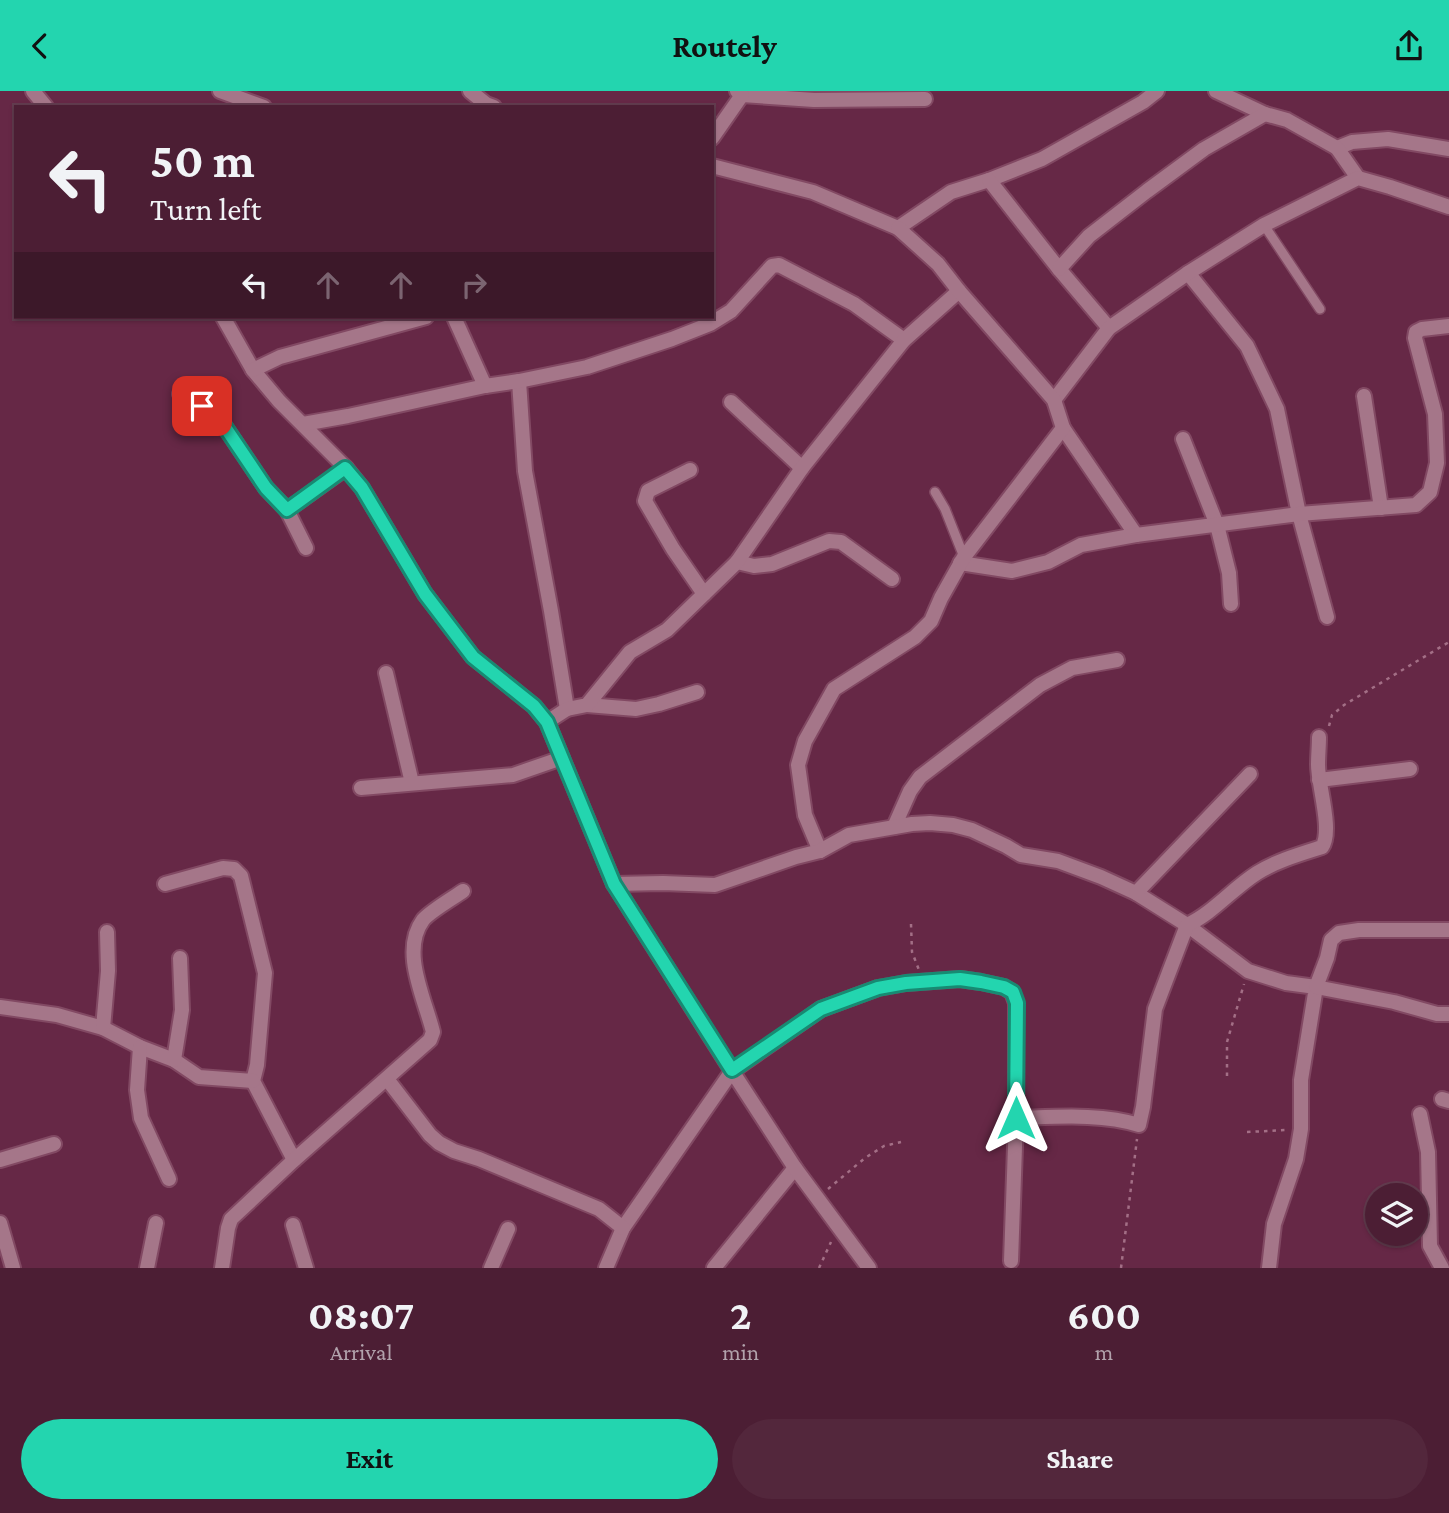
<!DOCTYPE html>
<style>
body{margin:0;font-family:"Crimson Pro",serif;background:#53273c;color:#f1f3f6;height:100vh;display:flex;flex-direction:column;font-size:26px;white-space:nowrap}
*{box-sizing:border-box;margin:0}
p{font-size:23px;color:#b2a2ac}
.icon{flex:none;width:38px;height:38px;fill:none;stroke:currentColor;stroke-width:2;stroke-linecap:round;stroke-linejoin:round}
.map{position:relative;height:1177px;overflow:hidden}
.sheet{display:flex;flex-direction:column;background:#4c1e34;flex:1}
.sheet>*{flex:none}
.top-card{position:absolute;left:14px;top:14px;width:700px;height:214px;border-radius:0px;box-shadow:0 2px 5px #0004,0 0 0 2px #633c4f;background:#4c1e34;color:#f1f3f6;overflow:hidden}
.controls{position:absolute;left:1365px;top:1092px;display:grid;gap:14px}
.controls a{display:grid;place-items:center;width:63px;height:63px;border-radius:50%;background:#4c1e34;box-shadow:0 2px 5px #0004,0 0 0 2px #633c4f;font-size:35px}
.pin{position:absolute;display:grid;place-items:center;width:60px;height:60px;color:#fff;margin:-30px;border-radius:14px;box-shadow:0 4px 10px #0006}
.me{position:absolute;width:77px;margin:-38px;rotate:0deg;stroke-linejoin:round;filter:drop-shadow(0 0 5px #0008)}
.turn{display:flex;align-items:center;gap:24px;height:147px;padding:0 21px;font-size:32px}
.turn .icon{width:91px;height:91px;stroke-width:2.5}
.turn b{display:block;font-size:49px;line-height:60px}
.lanes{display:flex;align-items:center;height:66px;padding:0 21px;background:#0003;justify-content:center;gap:35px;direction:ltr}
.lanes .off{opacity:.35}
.eta{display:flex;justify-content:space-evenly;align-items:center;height:119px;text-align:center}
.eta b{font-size:42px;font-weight:700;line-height:49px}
.button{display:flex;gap:14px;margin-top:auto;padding:14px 21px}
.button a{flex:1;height:80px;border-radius:42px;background:#23d5af;color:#111;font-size:28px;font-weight:700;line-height:80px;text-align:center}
.button a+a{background:#53273c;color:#f1f3f6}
header{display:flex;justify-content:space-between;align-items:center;height:91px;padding:0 21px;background:#23d5af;color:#111;font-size:32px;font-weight:700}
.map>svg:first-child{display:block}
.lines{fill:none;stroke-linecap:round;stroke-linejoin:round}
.lane-casing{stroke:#824963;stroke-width:12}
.street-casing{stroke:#824963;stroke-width:18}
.path{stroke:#a36f86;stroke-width:2.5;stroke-dasharray:3.5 5;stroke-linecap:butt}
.lane{stroke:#a57689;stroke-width:9}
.street{stroke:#a57689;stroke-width:14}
.route-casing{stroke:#178a72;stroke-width:18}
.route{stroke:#23d5af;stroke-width:12}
</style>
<header><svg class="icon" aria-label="back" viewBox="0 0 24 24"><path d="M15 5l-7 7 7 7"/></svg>Routely<svg class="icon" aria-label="share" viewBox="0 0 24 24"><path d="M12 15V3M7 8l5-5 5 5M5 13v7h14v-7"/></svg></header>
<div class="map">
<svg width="1449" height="1177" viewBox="0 0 1449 1177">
<rect width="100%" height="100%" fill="#662846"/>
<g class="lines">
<g class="lane-casing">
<g id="lane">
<polyline points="1264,134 1320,218"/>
<polyline points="935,401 945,418 964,466"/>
</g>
</g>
<g class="street-casing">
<g id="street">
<polyline points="33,0 46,16"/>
<polyline points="220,0 264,16"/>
<polyline points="470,0 486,13 494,16"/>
<polyline points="745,0 742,4 814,9 925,8"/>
<polyline points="1216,0 1265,23"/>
<polyline points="712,47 742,4 737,0"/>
<polyline points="1337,57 1352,51 1388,48 1449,58"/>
<polyline points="712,75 813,101 898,137 951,101 989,89 1042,68 1143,11 1157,0"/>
<polyline points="989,89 1059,178 1109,237"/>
<polyline points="1059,178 1089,145 1147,100 1204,58 1265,23 1287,29 1337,57 1358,87"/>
<polyline points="1188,182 1247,255 1277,318 1299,423 1327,526"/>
<polyline points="223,226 253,279 279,310 346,377 362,397 425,503 473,566 534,615 547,631 614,793 732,980 623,1137 606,1177"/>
<polyline points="454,226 485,295"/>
<polyline points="253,279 280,266 426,226"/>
<polyline points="519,290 525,380 551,520 567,618"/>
<polyline points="180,303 202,315 221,330 266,397 287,419 306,457"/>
<polyline points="1364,305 1381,417"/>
<polyline points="1054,309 1109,237 1188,182 1264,134 1358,87 1390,96 1449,116"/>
<polyline points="731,311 802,377"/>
<polyline points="303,333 348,325 485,295 519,290 587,276 672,248 710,233 731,220 772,175 779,174 854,213 904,249"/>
<polyline points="1063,337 1136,444"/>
<polyline points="1183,348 1217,434 1229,482 1231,513"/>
<polyline points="690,379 648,400 645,410 673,458 704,503"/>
<polyline points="287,419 346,377"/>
<polyline points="737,471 754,475 772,473 829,450 841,451 892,488"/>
<polyline points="960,472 1012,480 1048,471 1081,454 1136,444 1299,423 1416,414 1430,401 1437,372 1435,323 1415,247 1416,241 1422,238 1449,235"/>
<polyline points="386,582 412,692"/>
<polyline points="587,614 636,618 659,613 697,601"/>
<polyline points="547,631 567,618 587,614 630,561 667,539 737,471 802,377 904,249 959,200"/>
<polyline points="1319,689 1410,678"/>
<polyline points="361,697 513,684 562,667"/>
<polyline points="894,736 910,700 920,686 1040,594 1072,577 1117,569"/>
<polyline points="820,760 805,724 798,674 805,650 834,598 915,546 931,530 941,507 964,466 1063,337 1054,309 959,200 938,173 898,137"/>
<polyline points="165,793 223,777 234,778 241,785 265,882 257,974 253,990 294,1069"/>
<polyline points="614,793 663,792 715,794 796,766 820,760 849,744 912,733 930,732 953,734 972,739 1006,755 1021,764 1058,770 1101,786 1136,802 1187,834 1248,880 1286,892 1316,896 1301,989 1301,1038 1296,1068 1274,1133 1269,1177"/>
<polyline points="1136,802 1250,683"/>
<polyline points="1449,839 1359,839 1339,842 1331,849 1327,867 1316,896 1394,911 1437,923 1449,923"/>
<polyline points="0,916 57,924 103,937 140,956 174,969 199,986 253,990"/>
<polyline points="103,937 108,880 107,841"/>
<polyline points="140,956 137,999 141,1027 169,1088"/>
<polyline points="174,969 182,919 180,867"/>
<polyline points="387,988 430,1044 439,1052 454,1060 479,1068 599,1118 623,1137"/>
<polyline points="1442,1008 1449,1010"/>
<polyline points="1420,1023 1428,1061 1430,1155 1442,1177"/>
<path d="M1016 1027C1055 1026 1102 1022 1139 1034L1143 1016 1155 918 1187 834C1213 822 1232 798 1257 782 1276 770 1300 763 1322 756 1333 740 1318 694 1318 674 1318 664 1319 655 1319 646"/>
<polyline points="0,1069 54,1053"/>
<polyline points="0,1132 13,1177"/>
<polyline points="293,1134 306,1177"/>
<polyline points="147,1177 156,1132"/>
<path d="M222 1177 228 1137 231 1128 294 1069 430 949 433 941C425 908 400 860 423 829 429 821 453 807 463 800"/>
<polyline points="491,1177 508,1138"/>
<polyline points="714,1177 795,1077"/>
<polyline points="869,1177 795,1077 732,980 821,918 878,897 906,892 960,888 981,891 1004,896 1012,901 1016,912 1016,1027 1011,1170"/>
</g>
</g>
<g class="path">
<polyline points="1329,635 1332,624 1344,614 1449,551"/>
<polyline points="911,833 912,861 919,879"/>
<polyline points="1227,985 1227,951 1244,893"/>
<polyline points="1247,1041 1286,1039"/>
<polyline points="828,1098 865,1067 884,1055 901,1051"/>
<polyline points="819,1177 831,1151"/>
<polyline points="1121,1177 1137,1048"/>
</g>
<use href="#lane" class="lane"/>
<use href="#street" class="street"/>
</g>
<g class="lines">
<g class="route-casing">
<polyline id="route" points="202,315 221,330 266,397 287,419 345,377 362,397 425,503 473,566 534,615 547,631 614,793 732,979 821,918 878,897 906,892 960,888 981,891 1004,896 1013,901 1017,912 1016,1027"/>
</g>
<use href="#route" class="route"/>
</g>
</svg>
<div class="controls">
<a><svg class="icon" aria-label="layers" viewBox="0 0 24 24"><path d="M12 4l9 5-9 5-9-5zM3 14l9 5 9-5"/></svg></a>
</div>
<div class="pin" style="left:202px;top:315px;background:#d93025"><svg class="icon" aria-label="arrive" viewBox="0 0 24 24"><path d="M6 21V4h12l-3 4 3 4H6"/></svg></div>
<svg class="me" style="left:1016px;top:1027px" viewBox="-20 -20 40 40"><path d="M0-17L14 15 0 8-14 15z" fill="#23d5af" stroke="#fff" stroke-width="4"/></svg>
<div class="top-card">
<div class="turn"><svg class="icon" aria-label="left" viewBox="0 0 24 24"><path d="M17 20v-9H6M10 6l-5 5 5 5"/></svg><div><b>50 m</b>Turn left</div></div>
<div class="lanes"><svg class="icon" aria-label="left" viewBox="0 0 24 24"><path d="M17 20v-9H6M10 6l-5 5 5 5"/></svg><svg class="icon off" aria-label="ahead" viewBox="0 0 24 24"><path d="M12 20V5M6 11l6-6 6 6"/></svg><svg class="icon off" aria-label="ahead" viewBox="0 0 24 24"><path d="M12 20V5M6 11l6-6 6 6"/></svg><svg class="icon off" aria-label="right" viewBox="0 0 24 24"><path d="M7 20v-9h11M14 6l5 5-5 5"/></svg></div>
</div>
</div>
<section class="sheet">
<div class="eta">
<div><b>08:07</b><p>Arrival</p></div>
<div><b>2</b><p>min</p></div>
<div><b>600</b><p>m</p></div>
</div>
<div class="button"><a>Exit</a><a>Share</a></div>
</section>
